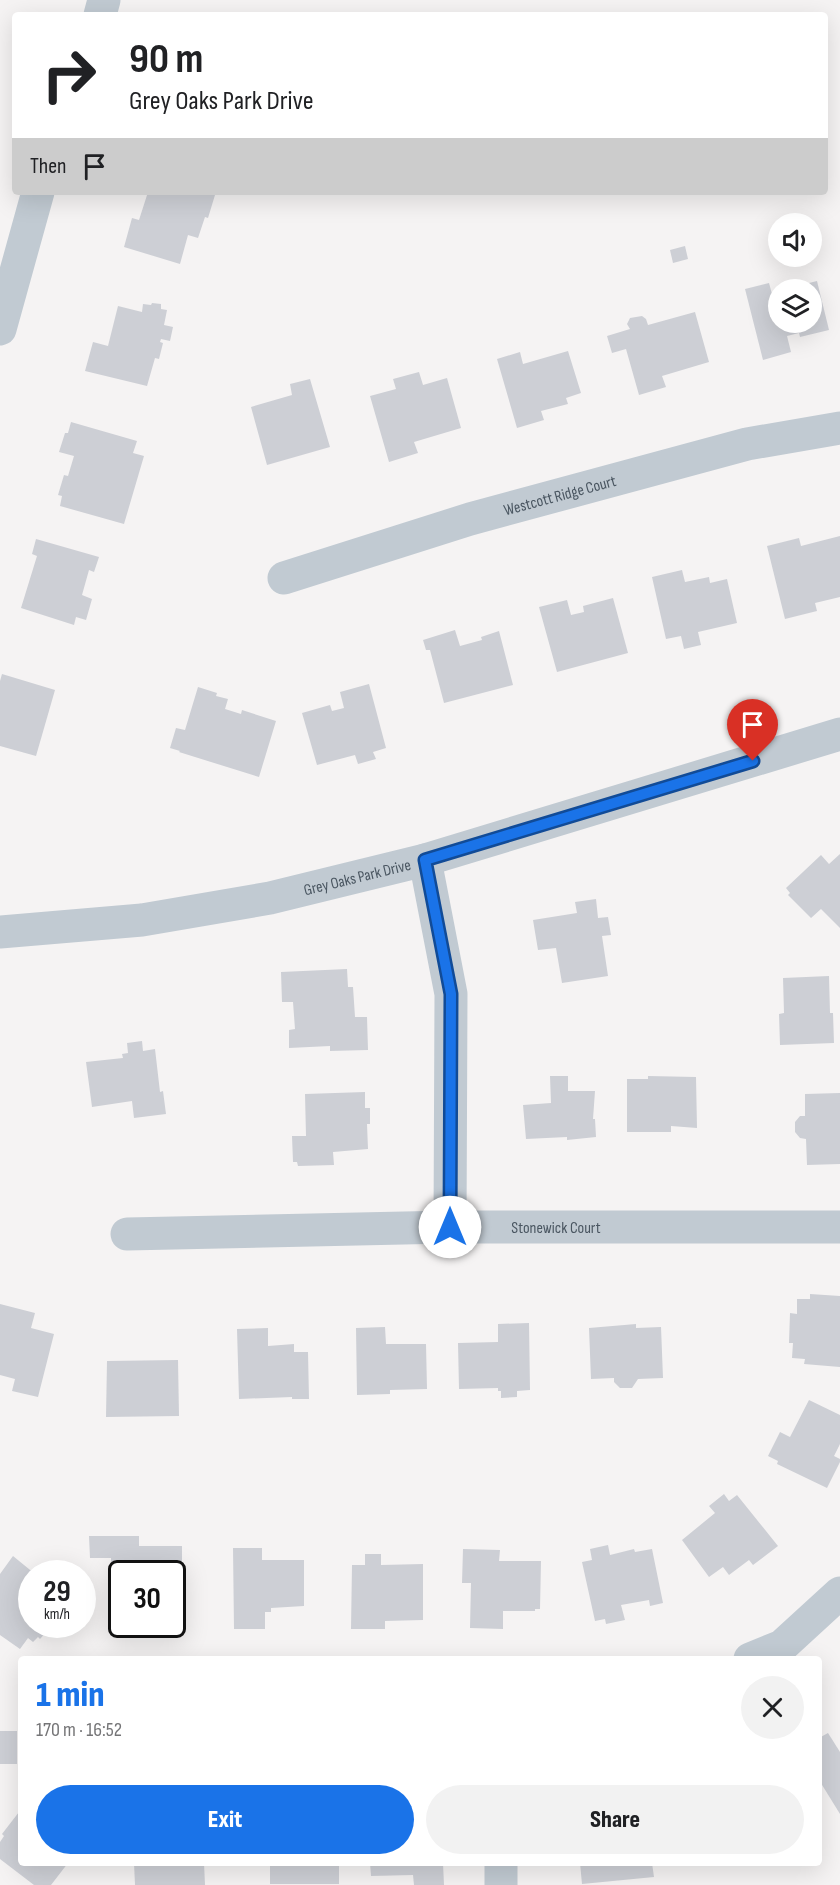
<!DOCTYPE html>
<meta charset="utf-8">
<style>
body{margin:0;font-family:"Sofia Sans Condensed",sans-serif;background:#f2f2f2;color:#202124;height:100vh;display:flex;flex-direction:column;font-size:22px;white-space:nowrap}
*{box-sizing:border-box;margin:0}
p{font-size:20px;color:#757577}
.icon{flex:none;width:33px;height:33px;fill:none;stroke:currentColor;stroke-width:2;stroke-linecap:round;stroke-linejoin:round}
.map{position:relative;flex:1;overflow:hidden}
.drawer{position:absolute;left:18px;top:1656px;width:804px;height:210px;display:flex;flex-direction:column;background:#fff;border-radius:6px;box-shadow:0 6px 24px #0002}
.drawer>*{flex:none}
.guide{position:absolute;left:12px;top:12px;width:816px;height:183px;border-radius:6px;box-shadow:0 6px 24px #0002;background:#fff;color:#202124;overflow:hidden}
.tools{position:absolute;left:768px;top:213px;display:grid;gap:12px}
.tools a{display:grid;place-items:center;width:54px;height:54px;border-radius:50%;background:#fff;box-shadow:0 6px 24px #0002;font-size:30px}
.speed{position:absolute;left:18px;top:1560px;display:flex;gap:12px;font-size:30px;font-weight:700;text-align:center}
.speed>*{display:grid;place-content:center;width:78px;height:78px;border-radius:50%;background:#fff;box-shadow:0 6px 24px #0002;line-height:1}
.speed small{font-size:15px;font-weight:400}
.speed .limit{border:3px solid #111;border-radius:9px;background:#fff;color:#111}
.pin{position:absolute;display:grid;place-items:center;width:51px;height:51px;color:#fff;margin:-62px -26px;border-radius:50% 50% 50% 0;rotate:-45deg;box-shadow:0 0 6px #0007}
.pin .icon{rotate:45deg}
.me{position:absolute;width:66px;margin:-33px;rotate:0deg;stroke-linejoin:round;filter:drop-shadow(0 0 4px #0008)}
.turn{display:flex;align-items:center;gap:21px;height:126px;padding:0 18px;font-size:27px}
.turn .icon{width:78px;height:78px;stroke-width:2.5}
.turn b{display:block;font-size:42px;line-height:51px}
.then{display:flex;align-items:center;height:57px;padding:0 18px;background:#0003;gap:12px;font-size:22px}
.round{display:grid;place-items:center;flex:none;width:63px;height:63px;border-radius:32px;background:#f2f2f2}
.summary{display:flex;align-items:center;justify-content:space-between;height:102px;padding:0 18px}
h1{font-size:36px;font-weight:800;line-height:45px;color:#1a73e8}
.cta{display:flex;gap:12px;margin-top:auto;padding:12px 18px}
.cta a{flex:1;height:69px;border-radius:36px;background:#1a73e8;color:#fff;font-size:24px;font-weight:800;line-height:69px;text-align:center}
.cta a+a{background:#f2f2f2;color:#202124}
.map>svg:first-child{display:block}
.building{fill:#cdcfd5}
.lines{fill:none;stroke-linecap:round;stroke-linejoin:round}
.street{stroke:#c1cad2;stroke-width:33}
.route-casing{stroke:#114b97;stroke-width:15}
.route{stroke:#1a73e8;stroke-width:10}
.labels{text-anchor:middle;stroke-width:5;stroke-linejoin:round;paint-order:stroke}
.street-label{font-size:16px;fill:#4a5661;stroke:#fff}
</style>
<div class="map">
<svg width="840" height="1885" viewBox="0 0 840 1885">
<rect width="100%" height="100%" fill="#f5f3f3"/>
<g class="building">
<polygon points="148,192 206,192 215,195 208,218 205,217 198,238 188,235 180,264 124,247 132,218 139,220"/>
<polygon points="685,246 688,259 673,263 670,250"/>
<polygon points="817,281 829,330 800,337 799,333 787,336 791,352 763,360 745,289 769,283 772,294 778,293 778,322 812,322 812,290 798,290 797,286"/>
<polygon points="152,303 161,304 161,309 167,310 164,325 173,327 170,341 161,339 160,342 163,343 159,359 155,358 147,386 85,371 93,342 108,346 118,306 142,312 143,304 151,305"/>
<polygon points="695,312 709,362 662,376 666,387 639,395 626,349 612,353 607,336 630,329 627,324 630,318 642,316 646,319 648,325"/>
<polygon points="568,351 581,393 566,398 568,404 541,411 544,420 517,428 497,359 520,352 523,364"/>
<polygon points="419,372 423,385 447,378 461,428 414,442 418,453 389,462 370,396 396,389 393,379"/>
<polygon points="310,379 330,447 267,465 251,407 292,395 290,384"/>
<polygon points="71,422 137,441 133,453 144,456 124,524 60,506 62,496 58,495 64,475 68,476 74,456 59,452 65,433 68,433"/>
<polygon points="840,536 840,597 815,603 817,611 785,619 767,546 799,538 801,546"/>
<polygon points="36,539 99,557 94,572 89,570 82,595 92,599 86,620 76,617 74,625 21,608 37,556 32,554"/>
<polygon points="682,570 685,582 709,577 710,583 727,579 737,623 698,632 701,645 684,649 681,636 666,639 652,577"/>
<polygon points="613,598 628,653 557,672 539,607 567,600 571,615 584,612 583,606"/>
<polygon points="455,630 460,646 482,640 481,637 499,631 513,685 444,703 430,650 426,650 423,640"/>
<polygon points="2,674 55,690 36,756 0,746 0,681"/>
<polygon points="369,684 386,748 373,752 376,759 358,764 355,755 317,765 302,713 330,705 332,711 344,708 340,692"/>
<polygon points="198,687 217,693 216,696 228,699 225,709 241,714 242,710 276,721 259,777 179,752 180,751 170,748 176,728 185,730"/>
<polygon points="840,854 840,928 821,909 811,918 788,895 790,893 786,888 821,855 829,864"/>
<polygon points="596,899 598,918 608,917 611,935 602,936 608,976 562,983 556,948 538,950 533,920 577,913 575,902"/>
<polygon points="347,969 348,987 353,987 355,1017 367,1017 368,1050 330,1051 330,1046 289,1048 289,1030 295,1029 293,1002 282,1002 281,972"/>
<polygon points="829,976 830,1013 833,1013 834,1043 780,1045 779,1014 784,1013 783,978"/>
<polygon points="142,1041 143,1051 155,1049 160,1092 163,1091 166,1114 134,1118 132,1101 92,1107 86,1062 123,1058 122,1054 128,1053 127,1043"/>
<polygon points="550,1076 568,1076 568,1091 595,1091 593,1119 595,1119 596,1137 567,1140 567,1137 526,1139 523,1105 551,1103"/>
<polygon points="648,1076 696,1077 697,1128 671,1126 671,1132 627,1132 627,1079 648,1079"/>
<polygon points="365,1092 365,1108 370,1108 370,1124 367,1124 368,1149 333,1152 334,1165 298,1166 297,1162 293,1162 292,1136 306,1136 305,1094"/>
<polygon points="840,1093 840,1164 807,1165 806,1139 800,1138 795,1132 795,1122 800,1116 805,1116 805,1094"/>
<polygon points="810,1294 840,1296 840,1367 804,1364 805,1359 792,1358 793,1343 789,1343 790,1313 797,1314 797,1299 810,1299"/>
<polygon points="0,1304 35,1313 31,1328 54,1334 38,1397 12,1391 15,1379 0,1375"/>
<polygon points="529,1323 530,1390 517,1391 517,1397 501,1398 501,1391 498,1391 498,1388 459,1389 458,1343 498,1342 498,1324"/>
<polygon points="636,1324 636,1328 661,1327 663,1378 638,1379 632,1388 620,1388 614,1382 614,1378 591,1379 589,1328"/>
<polygon points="385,1327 386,1344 426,1344 427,1389 390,1390 390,1394 357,1395 356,1328"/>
<polygon points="268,1328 268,1346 294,1344 294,1352 308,1352 309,1399 292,1399 292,1397 239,1399 237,1329"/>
<polygon points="178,1360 179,1416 106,1417 107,1361"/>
<polygon points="809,1400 840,1415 840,1444 834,1456 840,1459 840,1462 827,1488 777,1464 778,1461 768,1456 780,1432 790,1437"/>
<polygon points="724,1494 729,1501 737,1495 778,1546 753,1565 749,1560 729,1575 723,1567 709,1577 682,1540 715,1513 709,1506"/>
<polygon points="89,1536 139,1536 139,1546 182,1546 182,1600 172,1600 172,1574 122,1574 122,1580 111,1580 111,1558 90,1558"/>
<polygon points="608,1545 610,1555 634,1549 635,1552 652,1549 663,1603 650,1606 649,1600 621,1605 625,1620 606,1624 605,1619 595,1621 582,1562 592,1560 590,1549"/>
<polygon points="233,1548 262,1548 262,1560 304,1560 304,1606 271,1608 271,1612 265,1612 265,1629 234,1629"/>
<polygon points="463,1549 500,1550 499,1561 541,1561 540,1609 535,1609 535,1611 503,1611 503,1629 470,1628 471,1583 462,1583"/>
<polygon points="365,1554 381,1554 381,1565 423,1564 423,1620 385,1621 385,1629 351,1629 352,1565 365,1565"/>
<polygon points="13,1556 35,1574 32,1574 32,1624 39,1624 47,1631 40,1639 38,1637 33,1642 28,1638 20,1649 0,1635 0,1574"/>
<rect x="0" y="1731" width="17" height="33"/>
<polygon points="828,1733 840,1752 840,1814 819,1780 819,1738"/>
<polygon points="19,1812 21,1813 21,1863 68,1863 51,1885 34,1885 0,1859 0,1842 4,1836 2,1834"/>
<polygon points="134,1863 204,1863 205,1885 135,1885"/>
<rect x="270" y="1863" width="69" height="21"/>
<polygon points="370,1863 443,1863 444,1885 414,1885 413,1875 371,1876"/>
<polygon points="580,1863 652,1863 654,1877 582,1884"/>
</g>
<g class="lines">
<g class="street">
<polyline points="100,15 104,0"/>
<polyline points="0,329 38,192"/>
<path id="s1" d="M284 578 470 519 747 444 840 428"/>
<polyline points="425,860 451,994 450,1227"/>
<path id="s2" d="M0 932 142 920 270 898 425 860 840 734"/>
<path id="s3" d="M127 1234 450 1227H840"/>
<polyline points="750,1659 782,1646 840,1593"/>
<polyline points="501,1885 501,1863"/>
</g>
</g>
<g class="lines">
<g class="route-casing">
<polyline id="route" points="450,1227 451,994 425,860 753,761"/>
</g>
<use href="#route" class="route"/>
</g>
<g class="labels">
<g class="street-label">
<text dy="6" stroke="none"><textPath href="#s1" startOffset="288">Westcott Ridge Court</textPath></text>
<text dy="6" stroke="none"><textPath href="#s2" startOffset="362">Grey Oaks Park Drive</textPath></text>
<text dy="6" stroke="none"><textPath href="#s3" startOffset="429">Stonewick Court</textPath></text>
</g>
</g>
</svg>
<div class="tools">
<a><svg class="icon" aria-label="sound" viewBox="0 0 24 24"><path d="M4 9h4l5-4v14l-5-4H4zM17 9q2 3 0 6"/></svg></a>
<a><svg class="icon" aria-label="layers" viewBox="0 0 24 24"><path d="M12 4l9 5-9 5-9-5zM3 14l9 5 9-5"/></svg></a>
</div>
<div class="speed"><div>29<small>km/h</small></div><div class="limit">30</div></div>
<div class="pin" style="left:753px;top:761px;background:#d93025"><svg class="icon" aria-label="arrive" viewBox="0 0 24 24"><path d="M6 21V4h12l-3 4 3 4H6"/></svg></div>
<svg class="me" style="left:450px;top:1227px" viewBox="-20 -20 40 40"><circle r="19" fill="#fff"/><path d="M0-13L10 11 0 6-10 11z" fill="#1a73e8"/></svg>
<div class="guide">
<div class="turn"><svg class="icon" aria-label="right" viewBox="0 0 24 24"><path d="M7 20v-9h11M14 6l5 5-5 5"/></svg><div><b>90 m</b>Grey Oaks Park Drive</div></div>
<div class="then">Then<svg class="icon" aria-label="arrive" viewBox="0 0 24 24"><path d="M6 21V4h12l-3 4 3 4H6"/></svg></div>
</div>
<section class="drawer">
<div class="summary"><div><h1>1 min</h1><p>170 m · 16:52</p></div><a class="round"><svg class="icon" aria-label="close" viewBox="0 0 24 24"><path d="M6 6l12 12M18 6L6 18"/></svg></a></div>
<div class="cta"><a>Exit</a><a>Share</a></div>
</section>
</div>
